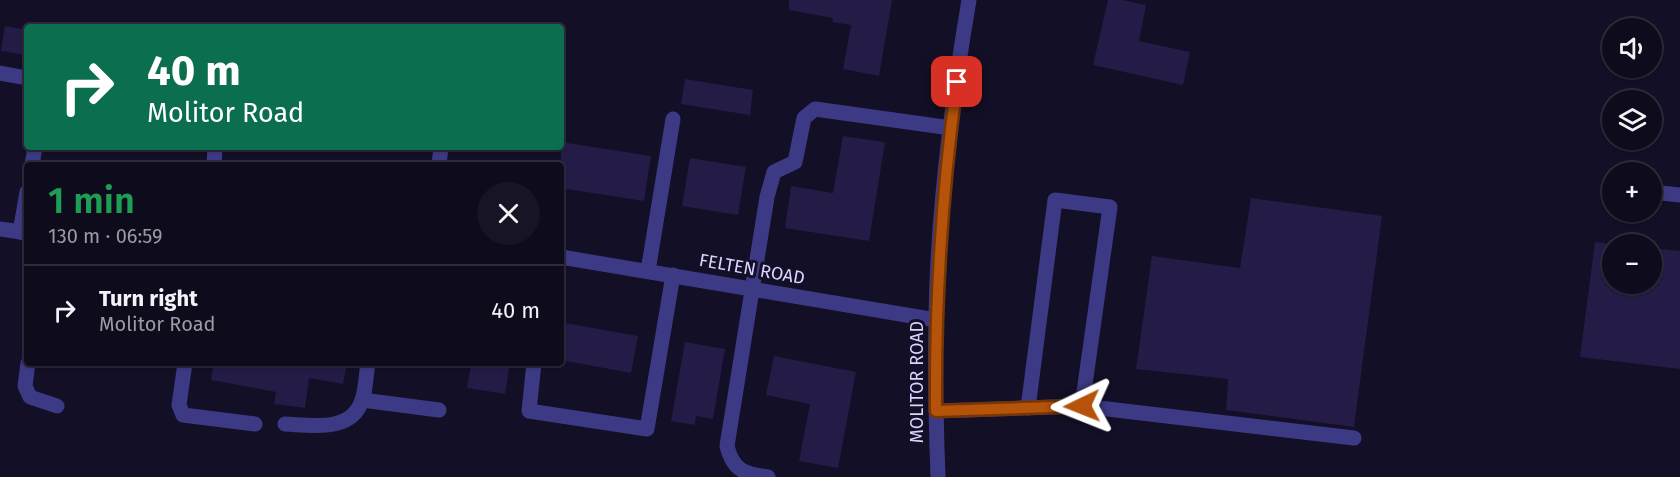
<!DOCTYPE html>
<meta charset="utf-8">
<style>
body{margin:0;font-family:"Fira Sans",sans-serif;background:#171425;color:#f1f3f6;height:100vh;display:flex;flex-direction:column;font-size:22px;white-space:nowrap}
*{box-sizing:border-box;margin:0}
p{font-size:20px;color:#9b9ba3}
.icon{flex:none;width:33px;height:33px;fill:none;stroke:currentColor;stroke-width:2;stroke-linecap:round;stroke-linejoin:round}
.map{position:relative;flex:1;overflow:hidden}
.panel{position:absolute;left:24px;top:162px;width:540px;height:204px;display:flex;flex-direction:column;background:#0e0b1c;border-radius:6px;box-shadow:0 2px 4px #0004,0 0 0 2px #2e2b3b}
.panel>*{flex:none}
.guide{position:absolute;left:24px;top:24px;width:540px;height:126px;border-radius:6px;box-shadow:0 2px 4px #0004,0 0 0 2px #2e2b3b;background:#0b6e4f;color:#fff;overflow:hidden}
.controls{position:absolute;left:1602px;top:18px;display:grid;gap:12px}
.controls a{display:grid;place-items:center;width:60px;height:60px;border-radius:50%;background:#0e0b1c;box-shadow:0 2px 4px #0004,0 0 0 2px #2e2b3b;font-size:30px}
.pin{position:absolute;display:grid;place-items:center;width:51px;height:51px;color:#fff;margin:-26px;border-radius:12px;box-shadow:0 3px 9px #0006}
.me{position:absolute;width:66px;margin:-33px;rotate:268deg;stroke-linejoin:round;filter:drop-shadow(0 0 4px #0008)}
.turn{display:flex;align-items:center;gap:21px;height:126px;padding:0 24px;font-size:27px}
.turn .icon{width:78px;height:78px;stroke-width:2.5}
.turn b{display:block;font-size:42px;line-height:51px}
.round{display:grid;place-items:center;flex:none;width:63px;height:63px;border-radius:32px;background:#171425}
.overview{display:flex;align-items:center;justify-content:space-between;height:102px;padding:0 24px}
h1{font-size:36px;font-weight:600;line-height:45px;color:#1e9e55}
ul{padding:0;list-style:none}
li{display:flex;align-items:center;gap:18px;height:90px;padding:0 24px;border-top:2px solid #2e2b3b}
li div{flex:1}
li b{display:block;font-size:22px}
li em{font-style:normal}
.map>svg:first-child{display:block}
.building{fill:#241b47}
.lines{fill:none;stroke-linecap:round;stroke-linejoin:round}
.service{stroke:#3d3a85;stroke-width:15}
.minor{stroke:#3d3a85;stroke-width:15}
.tertiary{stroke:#3d3a85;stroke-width:15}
.route-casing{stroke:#753606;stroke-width:15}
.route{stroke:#b45309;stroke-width:10}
.labels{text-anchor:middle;stroke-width:6;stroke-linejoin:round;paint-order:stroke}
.street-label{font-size:18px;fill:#d9d4ff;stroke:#130f26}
</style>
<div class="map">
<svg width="1680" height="477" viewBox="0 0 1680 477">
<rect width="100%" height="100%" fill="#130f26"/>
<g class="building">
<polygon points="789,0 892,0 879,76 843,69 851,25 832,22 833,18 789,10"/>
<polygon points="1108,0 1122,0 1146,5 1139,41 1190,52 1183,85 1093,65"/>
<polygon points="5,26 27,30 27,55 1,51"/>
<polygon points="685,79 753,90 750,115 681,104"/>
<polygon points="843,136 885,142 869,241 785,228 791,186 833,193"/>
<polygon points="561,142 651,156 644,201 561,188"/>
<polygon points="690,158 746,167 738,215 682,206"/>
<polygon points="1251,198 1382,216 1354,427 1226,410 1228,379 1136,369 1152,256 1240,268"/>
<polygon points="1595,242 1612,244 1612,284 1652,284 1652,248 1680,251 1680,369 1580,357"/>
<polygon points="565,323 638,336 631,373 561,360 561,346"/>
<polygon points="685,342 725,349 713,419 696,416 695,425 671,421"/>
<polygon points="774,356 856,372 838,468 799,461 810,404 766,395"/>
<polygon points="214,363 347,363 343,384 309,378 305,408 274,404 276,392 211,380"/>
<polygon points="471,363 510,363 505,394 467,388"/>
</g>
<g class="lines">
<g class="service">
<polyline points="0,73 27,78"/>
<polyline points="32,165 35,147"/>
<polyline points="214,165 215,147"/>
<polyline points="439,165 441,147"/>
<polyline points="1652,192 1680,195"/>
<polyline points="20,232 27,192"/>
<polyline points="648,271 673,119"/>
<polyline points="28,363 25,386 30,397 57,406"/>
<polyline points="185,363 179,405 183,415 255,424"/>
<polyline points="534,363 529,411 647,429 673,275"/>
<polyline points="362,400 439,410"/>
<polyline points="1028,408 1055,200 1110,207 1082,406"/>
<polyline points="936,411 1082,406 1354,438"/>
<path d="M285 424C311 425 352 433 362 400 366 389 366 375 368 363"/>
<path d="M768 477C745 474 733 471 727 446L767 197 774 172 795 162 804 118 815 109 951 128"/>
</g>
<g class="minor">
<polyline points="0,229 27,233"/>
<polyline points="561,257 936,320"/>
</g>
<path class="tertiary" d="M938 477C936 425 935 374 936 322 937 215 951 106 969 0"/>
</g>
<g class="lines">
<g class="route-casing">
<path id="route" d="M957 82C942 191 935 300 936 411L1082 406"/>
</g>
<use href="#route" class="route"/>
</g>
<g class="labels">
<g class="street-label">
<text transform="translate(752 269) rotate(10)" y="6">FELTEN ROAD</text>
<text transform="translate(917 382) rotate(-90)" y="6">MOLITOR ROAD</text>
</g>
</g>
</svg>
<div class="controls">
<a><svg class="icon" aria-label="sound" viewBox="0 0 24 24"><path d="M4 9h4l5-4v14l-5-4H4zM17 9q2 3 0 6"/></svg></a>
<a><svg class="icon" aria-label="layers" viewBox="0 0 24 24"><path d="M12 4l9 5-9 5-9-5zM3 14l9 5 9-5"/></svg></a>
<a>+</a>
<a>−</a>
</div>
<div class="pin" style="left:957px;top:82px;background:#d93025"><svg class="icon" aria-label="arrive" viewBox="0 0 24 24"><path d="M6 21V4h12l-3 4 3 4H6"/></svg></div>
<svg class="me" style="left:1082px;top:406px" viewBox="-20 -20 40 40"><path d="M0-17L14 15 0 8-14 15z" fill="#b45309" stroke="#fff" stroke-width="4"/></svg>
<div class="guide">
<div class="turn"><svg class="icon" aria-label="right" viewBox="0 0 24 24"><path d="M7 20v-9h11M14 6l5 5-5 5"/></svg><div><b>40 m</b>Molitor Road</div></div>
</div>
<section class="panel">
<div class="overview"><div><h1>1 min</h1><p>130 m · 06:59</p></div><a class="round"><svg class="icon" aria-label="close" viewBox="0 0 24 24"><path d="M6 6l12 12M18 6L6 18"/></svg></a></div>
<ul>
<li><svg class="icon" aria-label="right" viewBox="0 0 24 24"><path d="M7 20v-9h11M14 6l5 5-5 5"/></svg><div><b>Turn right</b><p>Molitor Road</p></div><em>40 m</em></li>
</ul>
</section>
</div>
